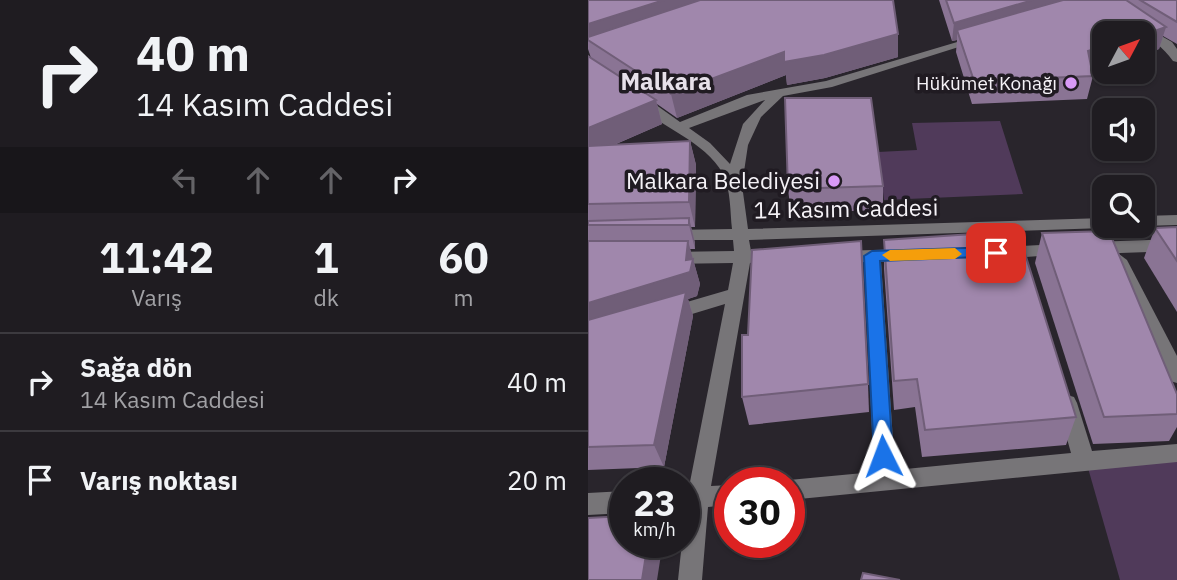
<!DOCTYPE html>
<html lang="tr">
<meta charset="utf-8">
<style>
body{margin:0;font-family:"IBM Plex Sans",sans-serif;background:#27252a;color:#f1f3f6;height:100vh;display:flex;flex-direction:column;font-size:26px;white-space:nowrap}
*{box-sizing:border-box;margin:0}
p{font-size:23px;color:#a1a1a5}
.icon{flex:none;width:38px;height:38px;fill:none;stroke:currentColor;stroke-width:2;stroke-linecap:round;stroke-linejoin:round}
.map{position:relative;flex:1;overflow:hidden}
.side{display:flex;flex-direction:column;background:#1f1c21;width:588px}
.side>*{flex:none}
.banner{background:#1f1c21;color:#f1f3f6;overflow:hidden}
.needle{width:46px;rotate:49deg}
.controls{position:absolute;left:504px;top:21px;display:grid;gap:14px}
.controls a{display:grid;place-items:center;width:63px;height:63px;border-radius:14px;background:#1f1c21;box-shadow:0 2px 5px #0004,0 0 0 2px #3c3a3f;font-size:35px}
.speed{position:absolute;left:21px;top:467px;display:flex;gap:14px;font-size:35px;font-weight:700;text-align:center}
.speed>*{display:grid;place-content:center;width:91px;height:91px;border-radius:50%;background:#1f1c21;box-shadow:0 2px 5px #0004,0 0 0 2px #3c3a3f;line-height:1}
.speed small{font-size:18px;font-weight:400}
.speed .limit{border:10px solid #d22;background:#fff;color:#111}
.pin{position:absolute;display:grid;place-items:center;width:60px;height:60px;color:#fff;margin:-30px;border-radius:14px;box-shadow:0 4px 10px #0006}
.me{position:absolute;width:77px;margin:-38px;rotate:357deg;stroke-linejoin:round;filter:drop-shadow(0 0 5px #0008)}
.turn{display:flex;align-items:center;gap:24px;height:147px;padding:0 21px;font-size:32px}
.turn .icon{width:91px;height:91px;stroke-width:2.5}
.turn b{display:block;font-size:49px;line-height:60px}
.lanes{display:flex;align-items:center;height:66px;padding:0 21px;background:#0003;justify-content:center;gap:35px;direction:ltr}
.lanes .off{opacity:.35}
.eta{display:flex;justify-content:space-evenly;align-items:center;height:119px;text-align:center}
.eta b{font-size:42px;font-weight:800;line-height:49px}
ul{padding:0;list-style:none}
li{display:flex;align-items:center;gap:21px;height:98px;padding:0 21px;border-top:2px solid #3c3a3f}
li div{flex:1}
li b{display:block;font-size:26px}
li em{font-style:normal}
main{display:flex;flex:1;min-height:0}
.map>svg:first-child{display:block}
.green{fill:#503a5a}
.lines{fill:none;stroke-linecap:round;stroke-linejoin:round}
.minor{fill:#777578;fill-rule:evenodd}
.wall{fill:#8a7494}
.shaded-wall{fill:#705e78}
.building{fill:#a087ac;stroke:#705e78;stroke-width:2}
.route{fill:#1a73e8;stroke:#114b97;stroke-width:2}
.slow{fill:#f59e0b}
.poi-dot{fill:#d99af7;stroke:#201b22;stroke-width:2.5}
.labels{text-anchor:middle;stroke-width:7;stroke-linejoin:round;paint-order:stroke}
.far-poi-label{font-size:19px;fill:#f5f2f7;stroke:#201b22;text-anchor:end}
.poi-label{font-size:23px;fill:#f5f2f7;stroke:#201b22;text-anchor:end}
.street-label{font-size:23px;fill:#f5f2f7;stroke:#201b22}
.far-district-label{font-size:24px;font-weight:bold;fill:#e7e1ea;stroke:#201b22}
</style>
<main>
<section class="side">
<div class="banner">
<div class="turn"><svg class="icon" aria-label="right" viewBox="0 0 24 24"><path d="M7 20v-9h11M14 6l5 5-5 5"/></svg><div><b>40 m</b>14 Kasım Caddesi</div></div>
<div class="lanes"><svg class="icon off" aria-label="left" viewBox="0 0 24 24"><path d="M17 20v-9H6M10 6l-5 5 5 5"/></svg><svg class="icon off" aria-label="ahead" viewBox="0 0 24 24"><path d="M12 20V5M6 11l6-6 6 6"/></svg><svg class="icon off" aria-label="ahead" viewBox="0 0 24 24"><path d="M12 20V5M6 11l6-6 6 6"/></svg><svg class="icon" aria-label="right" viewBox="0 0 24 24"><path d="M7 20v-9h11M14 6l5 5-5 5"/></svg></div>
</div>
<div class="eta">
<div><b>11:42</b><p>Varış</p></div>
<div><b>1</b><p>dk</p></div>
<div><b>60</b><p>m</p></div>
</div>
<ul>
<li><svg class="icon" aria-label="right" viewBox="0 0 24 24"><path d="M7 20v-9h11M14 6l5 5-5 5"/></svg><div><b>Sağa dön</b><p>14 Kasım Caddesi</p></div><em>40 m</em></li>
<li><svg class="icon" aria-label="arrive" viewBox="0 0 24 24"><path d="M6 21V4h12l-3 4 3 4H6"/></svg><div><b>Varış noktası</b></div><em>20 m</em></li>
</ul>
</section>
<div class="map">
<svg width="589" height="580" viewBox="0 0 589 580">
<rect width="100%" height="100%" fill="#29252c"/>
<g class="green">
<polygon points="412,121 435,194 296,200 290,152 329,150 324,123"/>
<polygon points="589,461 589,580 532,580 500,468"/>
</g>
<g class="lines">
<g class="minor">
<path d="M509 0H520L540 17 584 42 589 49V62L585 61C566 33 532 26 509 0Z"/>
<path d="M386 37 396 39 244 87 195 96 173 117 160 145 154 185 160 229 516 218V226H522L516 228 161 240 163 251 170 253 172 257 170 261 162 263 123 486 142 485V505L120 507 114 580H90L94 542H96V488L101 487 137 304 81 321 75 319 72 314 75 309 140 290 145 263 80 264 72 258 80 252 146 251 145 240H76L74 236 76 232 82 230 144 229C142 212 143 190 135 174 117 140 71 128 45 100L52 96 57 97 92 122 159 95 238 81ZM177 100 155 124 142 164 122 143 101 128Z"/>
<polygon points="589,215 589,225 555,226 553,226 555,216"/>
<polygon points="589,239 589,251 504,254 496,248 504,242"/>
<polygon points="472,244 478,246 480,250 478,254 413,259 405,253 413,247"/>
<polygon points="318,249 324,251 326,255 324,259 293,262 307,470 483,453 469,403 472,397 479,395 486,397 489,403 504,451 589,444 589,462 201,500 201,483 193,483 201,480 286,472 276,262 252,263 244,257 252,251"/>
<polygon points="531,254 539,260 589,356 589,383 582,381 523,260"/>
<polygon points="37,491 37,513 0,515 0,493"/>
</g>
</g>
<g class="wall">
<polygon points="0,0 310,34 310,57 237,78 199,85 198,75 89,118 69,104 74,124 26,145 102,141 108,165 107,227 103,227 107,243 107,249 102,249 112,284 109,296 100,299 105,316 76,467 0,470 0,56 3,58 0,49"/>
<polygon points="351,0 589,0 589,44 575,36 571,49 555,55 555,33 516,33 516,67 504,71 505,76 499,99 384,104 368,52 369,40 364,41"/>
<polygon points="295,186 295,210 203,213 200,189"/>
<polygon points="589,227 589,312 556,258 567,228"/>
<polygon points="454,233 589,394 589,427 581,441 505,444 447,263"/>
<polygon points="296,240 488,417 478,445 334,457 327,407 306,410 296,269"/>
<polygon points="280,384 281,412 161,425 154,397"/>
</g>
<g class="shaded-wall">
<polygon points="76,0 148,0 0,40 0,24"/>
<polygon points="445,0 489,0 369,30 369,40 364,41 366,23"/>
<polygon points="578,27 571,49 555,55 555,35"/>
<polygon points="310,34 310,57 237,78 199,85 198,75 89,118 83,94 196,52"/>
<polygon points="516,46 516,67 495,74 500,51"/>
<polygon points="68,100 74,124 0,156 0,128"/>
<polygon points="102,141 108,165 107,227 101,202"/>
<polygon points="101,218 107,243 107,249 101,225"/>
<polygon points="100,241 112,284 109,296 100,299 105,316 76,467 66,445 0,330 0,303 98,260"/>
<polygon points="60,542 75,542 69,580 54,580"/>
</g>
<g class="building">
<polygon points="0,0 76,0 0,24"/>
<polygon points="112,0 305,0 310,34 236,55 196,62 196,52 83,94 0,40 0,37"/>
<polygon points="358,0 445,0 366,23"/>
<polygon points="475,0 538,0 578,27 555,35 555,33 516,33 516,46 500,51 505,76 386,81 369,30"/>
<polygon points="552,0 589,0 589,22"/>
<polygon points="0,56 68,100 0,128"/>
<polygon points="197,98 283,98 295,186 200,189"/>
<polygon points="102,141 101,202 0,204 0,146"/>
<polygon points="101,218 101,225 0,225 0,221"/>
<polygon points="589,227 589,261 567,228"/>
<polygon points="430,231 488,417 337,430 329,379 306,381 296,240"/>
<polygon points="521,231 589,394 589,414 516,417 454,233"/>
<polygon points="0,241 100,241 98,260 105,259 102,272 0,303"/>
<polygon points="273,241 280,384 154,397 154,335 160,335 164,250"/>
<polygon points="98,292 66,445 0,447 0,320"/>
<polygon points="37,516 37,542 60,542 54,580 0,580 0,518"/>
<polygon points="275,573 312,580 273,580"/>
</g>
<polygon class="route" points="408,247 414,249 416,253 414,256 292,261 305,456 302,462 295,465 289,462 286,456 276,256 284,251"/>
<polygon class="slow" points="367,248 374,254 367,259 302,261 294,255 302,250"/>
<g class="poi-dot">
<circle cx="483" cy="83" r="7"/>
<circle cx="246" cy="181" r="7"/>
</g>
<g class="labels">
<g class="far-poi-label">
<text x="469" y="90">Hükümet Konağı</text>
</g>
<g class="poi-label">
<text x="232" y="189">Malkara Belediyesi</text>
</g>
<g class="street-label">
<text transform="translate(258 209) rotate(-1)" y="8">14 Kasım Caddesi</text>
</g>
<g class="far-district-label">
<text x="78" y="90">Malkara</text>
</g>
</g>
</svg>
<div class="controls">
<a><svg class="needle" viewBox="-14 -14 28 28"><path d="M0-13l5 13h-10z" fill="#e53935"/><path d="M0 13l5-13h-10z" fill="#a1a1a5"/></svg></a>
<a><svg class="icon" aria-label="sound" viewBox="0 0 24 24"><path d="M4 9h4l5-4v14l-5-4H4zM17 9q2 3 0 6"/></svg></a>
<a><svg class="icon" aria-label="search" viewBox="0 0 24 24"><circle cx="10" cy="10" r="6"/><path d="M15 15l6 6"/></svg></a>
</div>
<div class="speed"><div>23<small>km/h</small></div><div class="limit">30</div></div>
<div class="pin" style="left:408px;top:253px;background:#d93025"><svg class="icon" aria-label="arrive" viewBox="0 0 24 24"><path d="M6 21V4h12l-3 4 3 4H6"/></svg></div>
<svg class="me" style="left:295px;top:456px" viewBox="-20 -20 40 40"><path d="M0-17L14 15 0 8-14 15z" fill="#1a73e8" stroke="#fff" stroke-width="4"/></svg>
</div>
</main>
